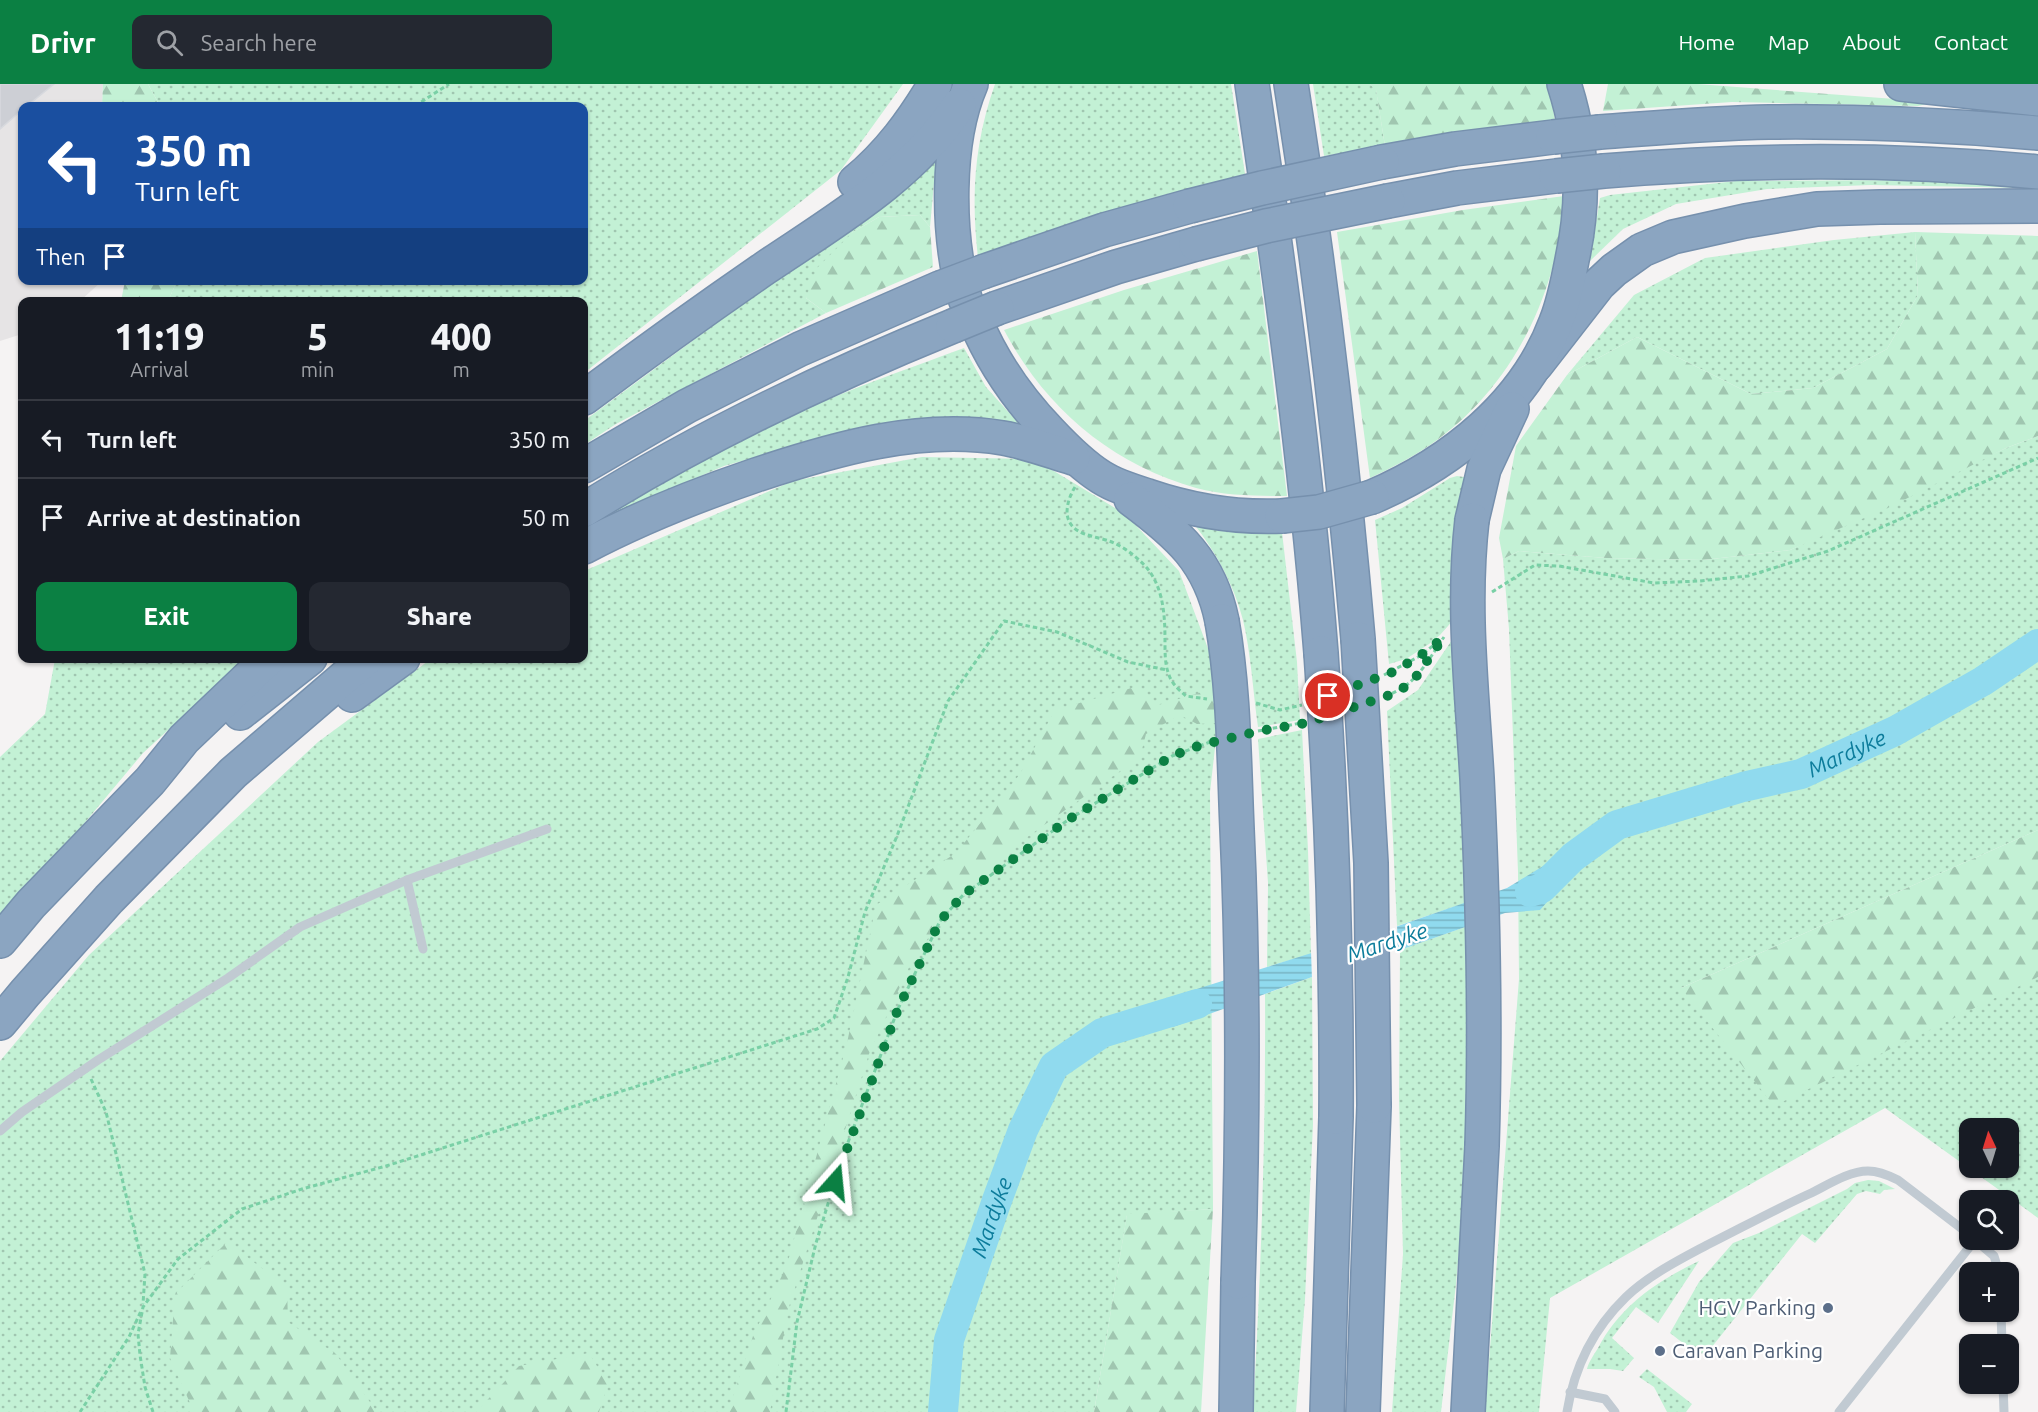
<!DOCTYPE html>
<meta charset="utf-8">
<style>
body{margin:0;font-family:Ubuntu,sans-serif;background:#242831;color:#f1f3f6;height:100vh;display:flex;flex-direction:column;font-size:22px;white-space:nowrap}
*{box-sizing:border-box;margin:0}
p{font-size:20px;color:#9ea1a6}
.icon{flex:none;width:33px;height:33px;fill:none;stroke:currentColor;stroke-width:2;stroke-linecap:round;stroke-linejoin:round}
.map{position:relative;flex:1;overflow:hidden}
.side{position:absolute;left:18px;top:213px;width:570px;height:366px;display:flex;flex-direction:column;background:#171b24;border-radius:12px;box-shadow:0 2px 4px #0004}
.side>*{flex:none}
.banner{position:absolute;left:18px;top:18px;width:570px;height:183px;border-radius:12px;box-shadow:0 2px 4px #0004;background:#1a4fa0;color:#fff;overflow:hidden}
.needle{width:39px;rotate:356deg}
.buttons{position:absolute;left:1959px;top:1034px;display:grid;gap:12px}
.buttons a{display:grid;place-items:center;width:60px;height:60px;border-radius:12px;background:#171b24;box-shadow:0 2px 4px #0004;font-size:30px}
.pin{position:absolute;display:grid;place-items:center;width:51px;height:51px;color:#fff;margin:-26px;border:3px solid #fff;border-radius:50%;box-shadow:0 2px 6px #0007}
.me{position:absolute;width:66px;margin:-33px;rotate:18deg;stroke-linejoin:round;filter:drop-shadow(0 0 4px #0008)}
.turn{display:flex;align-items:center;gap:21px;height:126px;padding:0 18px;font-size:27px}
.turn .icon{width:78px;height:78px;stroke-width:2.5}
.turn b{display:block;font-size:42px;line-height:51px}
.then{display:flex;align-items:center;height:57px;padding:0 18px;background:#0003;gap:12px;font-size:22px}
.eta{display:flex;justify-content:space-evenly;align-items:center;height:102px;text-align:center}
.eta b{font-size:36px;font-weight:800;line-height:42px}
.action{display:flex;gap:12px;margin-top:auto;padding:12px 18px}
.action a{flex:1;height:69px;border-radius:12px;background:#0b8043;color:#fff;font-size:24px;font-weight:800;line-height:69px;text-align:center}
.action a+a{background:#242831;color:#f1f3f6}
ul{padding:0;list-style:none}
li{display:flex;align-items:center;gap:18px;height:78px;padding:0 18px;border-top:2px solid #363941}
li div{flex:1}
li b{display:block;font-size:22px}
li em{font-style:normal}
header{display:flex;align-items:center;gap:36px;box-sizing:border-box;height:84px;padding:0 30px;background:#0b8043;color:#fff}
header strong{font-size:28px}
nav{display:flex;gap:33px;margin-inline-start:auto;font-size:21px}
.search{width:420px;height:54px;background:#242831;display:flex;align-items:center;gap:15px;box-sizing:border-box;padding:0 21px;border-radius:12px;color:#9ea1a6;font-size:22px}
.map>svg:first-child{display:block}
.education{fill:#e6e4e5}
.green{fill:url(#green-dots);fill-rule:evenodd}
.forest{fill:url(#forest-firs)}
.water{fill:url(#water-rules)}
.pier{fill:#f5f3f3}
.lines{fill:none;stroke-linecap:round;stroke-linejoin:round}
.river{stroke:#90daee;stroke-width:30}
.building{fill:#cdcfd5;stroke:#d7d9de;stroke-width:1.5}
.highway-casing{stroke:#7690ad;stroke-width:36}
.path{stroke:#7ad0a6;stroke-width:3;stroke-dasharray:4.5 3;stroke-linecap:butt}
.lane{stroke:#c1cad2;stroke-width:9}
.highway{stroke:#8ba5c1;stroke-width:33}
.highway-bridge-casing{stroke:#7690ad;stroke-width:36;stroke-linecap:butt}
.highway-bridge{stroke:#8ba5c1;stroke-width:33}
.route{stroke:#0b8043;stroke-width:10;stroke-dasharray:0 18}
.service-dot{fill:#5c6f8a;stroke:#fff;stroke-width:2}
.labels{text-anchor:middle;stroke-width:4.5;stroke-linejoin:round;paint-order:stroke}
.service-label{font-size:21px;fill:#4e5e75;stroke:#fff;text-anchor:end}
.water-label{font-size:22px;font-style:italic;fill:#0c7c9b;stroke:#fff}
</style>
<header>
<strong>Drivr</strong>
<div class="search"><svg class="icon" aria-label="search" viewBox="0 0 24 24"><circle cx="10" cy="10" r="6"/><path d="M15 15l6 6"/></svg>Search here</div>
<nav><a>Home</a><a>Map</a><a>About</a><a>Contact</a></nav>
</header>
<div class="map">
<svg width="2038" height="1328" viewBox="0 0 2038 1328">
<defs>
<pattern id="green-dots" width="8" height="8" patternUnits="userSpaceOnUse" patternTransform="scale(1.5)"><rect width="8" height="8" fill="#c3f1d5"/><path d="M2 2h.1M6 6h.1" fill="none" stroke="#a0c6b0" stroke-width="1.8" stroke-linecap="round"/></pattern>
<pattern id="forest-firs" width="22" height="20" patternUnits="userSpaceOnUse" patternTransform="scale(1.5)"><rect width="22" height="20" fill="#c3f1d5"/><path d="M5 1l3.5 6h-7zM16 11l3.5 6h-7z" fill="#a0c6b0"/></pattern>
<pattern id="water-rules" width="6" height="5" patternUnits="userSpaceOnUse" patternTransform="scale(1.5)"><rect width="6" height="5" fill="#90daee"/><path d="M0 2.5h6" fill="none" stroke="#78b4c4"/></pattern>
</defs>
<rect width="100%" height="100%" fill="#f5f3f3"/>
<polygon class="education" points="0,0 103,0 102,22 22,22 22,196 102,197 80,217 22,218 22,250 0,257"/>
<g class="green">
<polygon points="148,0 903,0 841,86 584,289 584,218 168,217 177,197 584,196 584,22 160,22"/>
<path d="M995 0H1231L1245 90 1101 132 978 174C971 111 974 60 995 0Z"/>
<polygon points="1313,0 1370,0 1376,5 1385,62 1324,72"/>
<polygon points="936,77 930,143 920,131 879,133 853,148 806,214 826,229 616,340 584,361 584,337"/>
<polygon points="1935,96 2029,104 1871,101 1767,105 1676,120 1623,145 1590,177 1600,114 1610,111 1736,97"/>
<polygon points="1915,148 1918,211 1887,265 1813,304 1751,310 1637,253 1567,291 1634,211 1705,174 1834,156"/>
<path d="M964 264 986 303 1020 341 976 333 916 338 810 358 724 382 644 416 584 447V443C661 395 743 351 827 316 872 297 918 281 964 264Z"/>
<path d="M2038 352V746L1681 904 2027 897 2038 893V1134L1885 1024 1550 1214 1539 1328H1485L1519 895 1518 788 1509 545 1503 475 1519 467 1606 474 1703 476 1790 466 2006 364ZM1970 1044H2008V1083H1970Z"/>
<polygon points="922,373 1034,375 1125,430 1179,487 1222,602 1210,708 1213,1125 1127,1131 1094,1328 0,1328 0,977 89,871 318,658 431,575 584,574 584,487 793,397"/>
<polygon points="1457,392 1464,393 1468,400 1464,524 1440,551 1429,560 1406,575 1389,580 1375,436 1402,424 1450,394"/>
<path d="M1194 440 1282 448 1297 578 1300 636 1258 643C1253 608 1251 569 1243 536 1234 501 1216 468 1194 440Z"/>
<polygon points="1454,553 1468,818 1397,842 1387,627 1418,606"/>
<polygon points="55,575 246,575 143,669 0,840 0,673 45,630"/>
<polygon points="1302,646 1308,766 1311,870 1267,883 1268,799 1258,655"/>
<polygon points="1465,843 1469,870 1468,1066 1456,1200 1441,1328 1392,1328 1403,1170 1399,1015 1400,866"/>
<path d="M1312 893 1313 1040 1305 1215 1296 1328H1253C1261 1189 1266 1050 1265 910Z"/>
<polygon points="1868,1096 1879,1097 1895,1105 1884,1106 1880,1110 1866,1107 1857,1110 1815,1159 1802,1150 1707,1269 1697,1270 1670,1249 1699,1198 1733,1159 1759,1149 1847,1105 1855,1099"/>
<path d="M1699 1177 1658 1239 1636 1223 1612 1254 1634 1274 1623 1287 1610 1285H1587C1589 1277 1594 1271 1598 1264 1620 1222 1657 1197 1699 1177Z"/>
<polygon points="1647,1285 1692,1320 1686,1328 1667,1328 1654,1303 1639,1293"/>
</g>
<g class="forest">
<polygon points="103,0 148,0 160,22 102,22"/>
<polygon points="1370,0 1549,0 1555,37 1385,62 1376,6"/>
<polygon points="1608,0 1697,0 1935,18 1918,22 1732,18 1603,27"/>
<path d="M1564 112C1559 209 1511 306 1430 361 1411 374 1391 384 1370 394L1337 148 1463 126Z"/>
<polygon points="920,131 930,143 933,183 826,229 806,214 817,184 853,148 879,133"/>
<polygon points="1915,148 2038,152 2038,352 2006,364 1892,422 1790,466 1703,476 1606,474 1519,467 1503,475 1499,454 1516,362 1567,291 1637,253 1751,310 1813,304 1887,265 1918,211"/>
<path d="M1257 167 1287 412C1257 412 1226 412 1196 404 1111 380 1045 324 1004 246L1124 206Z"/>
<polygon points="125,197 125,196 177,197 168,217 121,217"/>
<polygon points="1222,602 1217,639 1197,640 1180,631 1146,650 1140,673 1016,761 940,837 911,879 869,970 788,1226 770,1328 728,1328 753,1252 787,1181 847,959 876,821 956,769 1020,690 1055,626 1135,603 1155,622"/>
<polygon points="2038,746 2038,893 1774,1022 1681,904"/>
<polygon points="1213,1125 1201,1328 1094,1328 1127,1130"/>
<polygon points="227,1158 287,1203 288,1238 336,1270 377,1328 194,1328 170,1274 175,1210"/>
<polygon points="589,1269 608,1300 599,1328 476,1328 519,1282"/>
</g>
<polygon class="water" points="1558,773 1564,795 1548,817 1540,826 1505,829 1400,866 1312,893 1173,943 1160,943 1155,918 1398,842 1507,804"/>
<polygon class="pier" points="1397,840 1398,870 1312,896 1311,867"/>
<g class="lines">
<g class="river">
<path id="s1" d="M1530 808 1542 804 1573 773 1617 741 1743 703 1801 690 1895 647 1983 597 2038 560"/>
<path id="s2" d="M943 1328 949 1256 996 1119 1023 1046 1054 982 1102 949 1197 920"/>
</g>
</g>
<polygon class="building" points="0,0 54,0 27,22 22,22 22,26 0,45"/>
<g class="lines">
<g class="highway-casing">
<g id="highway">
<path d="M971 0C946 58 947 150 964 211 966 219 971 228 975 236 993 279 1018 315 1050 348 1066 365 1082 381 1101 393 1115 402 1132 407 1148 412 1192 427 1235 434 1282 432"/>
<path d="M1252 0C1280 189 1306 379 1321 569"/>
<path d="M1291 0C1320 184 1342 369 1358 555"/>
<polyline points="1901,0 2038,15"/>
<path d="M1600 48C1656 44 1712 39 1769 38 1859 37 1948 41 2038 49"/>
<polyline points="1382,78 1455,65 1553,53"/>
<path d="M1604 87C1749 75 1892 74 2038 88"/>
<path d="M855 98C889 70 913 37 935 0"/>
<polyline points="1388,117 1457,104 1556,92"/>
<polyline points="985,187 1104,146 1190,122"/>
<polyline points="997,224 1116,183 1196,160"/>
<polyline points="1536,281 1599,200 1614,186 1642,166 1673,153 1745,137 1817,125 1880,123 2038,122"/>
<path d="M584 314C643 270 704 226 765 184 833 138 913 92 959 21"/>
<polyline points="584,382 687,322 800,265 940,204"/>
<path d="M1372 413C1451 379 1525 321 1556 238 1564 218 1568 197 1572 176 1585 117 1583 58 1564 0"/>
<path d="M1131 415C1178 450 1210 477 1222 537"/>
<path d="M584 426C701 353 825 294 953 242"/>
<polyline points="1472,436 1484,385 1512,325"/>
<path d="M584 463C639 434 697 411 756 391 834 365 920 340 1003 354 1026 358 1050 367 1073 374"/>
<polyline points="352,611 403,574"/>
<polyline points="240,629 310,574"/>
<polyline points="0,857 31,820 150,697 184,655 269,574"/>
<polyline points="0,939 25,909 109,815 233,689 367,574"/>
<polyline points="1236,1328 1238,1198"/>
<polyline points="1327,1328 1336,1033"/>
<polyline points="1363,1328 1374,1022"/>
<polyline points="1468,1328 1482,1062"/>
</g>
</g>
<g class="path">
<polyline points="415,22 449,0"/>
<path d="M1075 403C1070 411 1067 420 1067 429 1069 453 1097 451 1114 459 1127 465 1138 474 1147 484 1164 505 1165 533 1165 559 1165 570 1165 581 1169 591 1172 600 1180 607 1186 612L1207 615"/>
<polyline points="1492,508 1535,481 1559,482 1654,499 1699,497 1748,492 1828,467 2038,374"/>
<polyline points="1384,591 1420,572 1439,557"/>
<path d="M1385 612C1416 602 1426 579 1444 553"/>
<polyline points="1256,619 1280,626 1302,621"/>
<polyline points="1258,647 1301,639"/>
<polyline points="91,995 106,1028 145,1190 143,1220"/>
<polyline points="80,1328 129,1253 141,1227"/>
<polyline points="153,1328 145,1303 140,1271 138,1250 143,1223 178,1175 242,1125 302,1105 386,1082 817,945 834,934 848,893 865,828 897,752 948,617 1004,537 1057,548 1128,578 1167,586"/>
<polyline points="786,1328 797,1238 816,1159 841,1077 898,925 940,837 963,811 1068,736 1172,672 1210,658"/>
</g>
<g class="lane">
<polyline points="407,796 423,865"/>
<polyline points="0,1047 22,1028 98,976 228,894 300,843 407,796 547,745"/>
<polyline points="1974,1155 1994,1172 1999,1188"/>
<polyline points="2001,1227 2002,1260"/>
<polyline points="2003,1299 2004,1328"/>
<polyline points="1570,1308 1605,1315 1615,1328"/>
<path d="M1567 1328C1574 1284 1594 1244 1626 1213 1649 1191 1679 1176 1707 1161 1741 1144 1774 1126 1809 1110 1826 1102 1848 1087 1868 1087 1879 1087 1888 1091 1898 1096L1970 1151"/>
<polyline points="1839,1328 1975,1156"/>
</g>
<use href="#highway" class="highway"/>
<g class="highway-bridge-casing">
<g id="highway-bridge">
<polyline points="1553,53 1600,48"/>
<polyline points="1556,92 1604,87"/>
<polyline points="1190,122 1262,104 1382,78"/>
<polyline points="1196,160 1266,142 1388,117"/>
<polyline points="940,204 985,187"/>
<polyline points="953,242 997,224"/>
<polyline points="1282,432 1319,428 1372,413"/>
<path d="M1472 436C1462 522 1472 608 1477 694 1483 817 1486 939 1482 1062"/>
<path d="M1222 537C1234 605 1234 676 1237 745 1244 896 1243 1047 1238 1198"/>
<polyline points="1358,555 1371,779 1374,1022"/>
<path d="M1321 569C1332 724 1337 878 1336 1033"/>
</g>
</g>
<use href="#highway-bridge" class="highway-bridge"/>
</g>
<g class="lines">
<polyline class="route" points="835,1098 898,925 940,837 963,811 1068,736 1172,672 1201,661 1260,647 1306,639 1396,609 1413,597 1443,554 1420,572 1393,588 1328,612"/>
</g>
<g class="service-dot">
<circle cx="1828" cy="1224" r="6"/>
<circle cx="1660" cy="1267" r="6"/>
</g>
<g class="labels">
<g class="service-label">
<text x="1816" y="1231">HGV Parking</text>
<text x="1672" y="1274" text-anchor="start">Caravan Parking</text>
</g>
<g class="water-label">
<text dy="8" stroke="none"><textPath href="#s1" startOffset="352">Mardyke</textPath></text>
<text transform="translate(1387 858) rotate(-18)" y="8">Mardyke</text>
<text dy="8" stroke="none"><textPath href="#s2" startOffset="202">Mardyke</textPath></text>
</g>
</g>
</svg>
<div class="buttons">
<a><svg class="needle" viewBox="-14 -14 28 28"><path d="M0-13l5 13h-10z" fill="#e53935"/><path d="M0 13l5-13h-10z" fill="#9ea1a6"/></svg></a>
<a><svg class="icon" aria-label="search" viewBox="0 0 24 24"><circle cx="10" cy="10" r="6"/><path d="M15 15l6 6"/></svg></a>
<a>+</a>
<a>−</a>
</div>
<div class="pin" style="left:1328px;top:612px;background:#d93025"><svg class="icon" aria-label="arrive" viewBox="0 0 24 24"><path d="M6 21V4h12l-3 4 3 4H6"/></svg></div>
<svg class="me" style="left:835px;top:1098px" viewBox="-20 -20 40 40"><path d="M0-17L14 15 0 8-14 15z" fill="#0b8043" stroke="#fff" stroke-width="4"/></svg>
<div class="banner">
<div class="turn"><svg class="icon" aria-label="left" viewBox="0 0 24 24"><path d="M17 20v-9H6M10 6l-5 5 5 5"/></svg><div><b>350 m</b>Turn left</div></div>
<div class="then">Then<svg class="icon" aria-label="arrive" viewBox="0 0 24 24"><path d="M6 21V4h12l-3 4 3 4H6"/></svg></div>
</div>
<section class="side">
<div class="eta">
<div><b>11:19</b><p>Arrival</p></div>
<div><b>5</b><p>min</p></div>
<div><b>400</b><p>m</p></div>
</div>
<ul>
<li><svg class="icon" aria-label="left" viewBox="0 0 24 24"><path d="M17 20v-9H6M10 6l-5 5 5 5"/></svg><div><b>Turn left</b></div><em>350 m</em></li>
<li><svg class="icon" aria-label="arrive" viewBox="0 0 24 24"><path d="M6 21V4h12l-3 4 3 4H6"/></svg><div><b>Arrive at destination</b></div><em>50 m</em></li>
</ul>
<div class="action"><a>Exit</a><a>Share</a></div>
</section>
</div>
